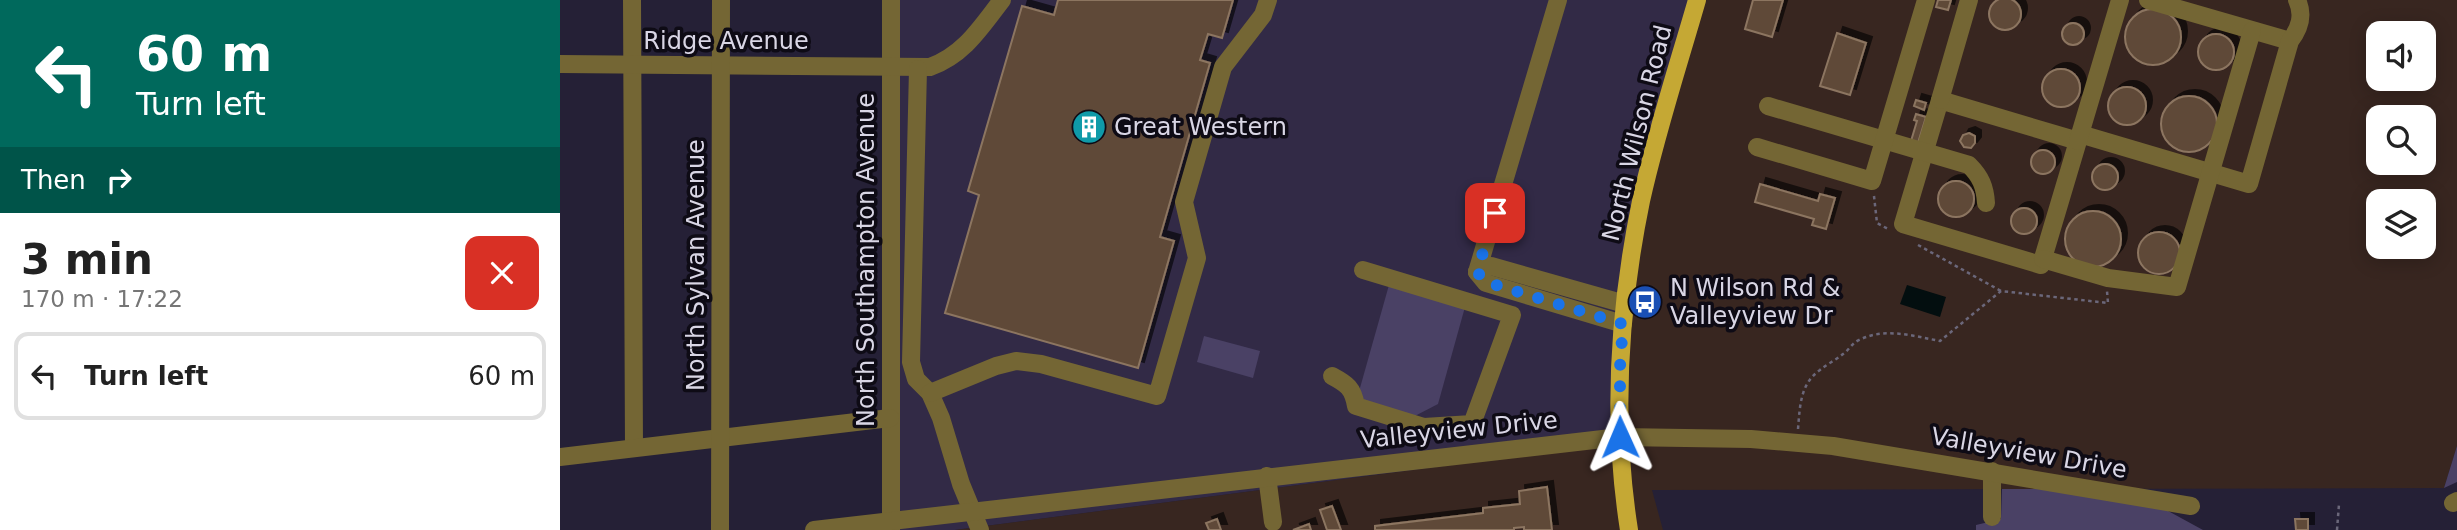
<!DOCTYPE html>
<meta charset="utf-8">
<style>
body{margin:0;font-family:"DejaVu Sans",sans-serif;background:#f2f2f2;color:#222;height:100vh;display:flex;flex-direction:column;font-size:26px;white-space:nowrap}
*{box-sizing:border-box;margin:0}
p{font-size:23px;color:#767676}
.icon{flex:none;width:38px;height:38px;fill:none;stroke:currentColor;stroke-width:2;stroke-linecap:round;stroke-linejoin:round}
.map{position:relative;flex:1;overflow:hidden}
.drawer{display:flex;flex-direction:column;background:#fff;width:560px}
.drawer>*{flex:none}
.guide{background:#00695c;color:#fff;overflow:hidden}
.fabs{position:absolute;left:1806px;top:21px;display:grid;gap:14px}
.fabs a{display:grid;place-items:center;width:70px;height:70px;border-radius:14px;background:#fff;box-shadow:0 4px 18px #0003;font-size:35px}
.pin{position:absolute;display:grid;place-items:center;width:60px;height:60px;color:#fff;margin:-30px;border-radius:14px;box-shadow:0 4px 10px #0006}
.me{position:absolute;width:77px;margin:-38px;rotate:359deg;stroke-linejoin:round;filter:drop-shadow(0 0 5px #0008)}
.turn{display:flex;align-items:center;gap:24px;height:147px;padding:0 21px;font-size:32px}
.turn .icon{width:91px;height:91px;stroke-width:2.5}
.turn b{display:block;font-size:49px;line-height:60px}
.then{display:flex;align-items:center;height:66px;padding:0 21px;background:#0003;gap:14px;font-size:26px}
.round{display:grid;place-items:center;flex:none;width:74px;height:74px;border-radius:14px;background:#f2f2f2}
.overview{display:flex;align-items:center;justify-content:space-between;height:119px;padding:0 21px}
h1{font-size:42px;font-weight:600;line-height:52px}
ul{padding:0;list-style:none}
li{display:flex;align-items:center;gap:21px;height:88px;margin:0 14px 10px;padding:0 7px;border:4px solid #e0e0e0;border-radius:14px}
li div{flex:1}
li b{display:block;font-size:26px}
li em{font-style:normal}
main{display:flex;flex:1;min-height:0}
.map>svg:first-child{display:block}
.built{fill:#322a46}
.industrial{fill:#382620;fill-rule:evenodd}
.green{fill:#4a4165}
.water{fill:#030e0f}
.building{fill:#5f4a37;stroke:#8c7561;stroke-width:2;filter:url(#shadow)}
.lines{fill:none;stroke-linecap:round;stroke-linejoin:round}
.path{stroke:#6b677a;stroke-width:2.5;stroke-dasharray:3.5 3.5;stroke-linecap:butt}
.minor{stroke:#746634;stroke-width:18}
.major{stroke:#c5a834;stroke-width:18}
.route{stroke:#1a73e8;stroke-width:12;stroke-dasharray:0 21.6}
.labels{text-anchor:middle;stroke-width:7;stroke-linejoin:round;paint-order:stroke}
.street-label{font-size:24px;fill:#d9d6e5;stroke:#0e0b15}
.poi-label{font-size:24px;fill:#d9d6e5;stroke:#0e0b15;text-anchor:start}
</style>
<main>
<section class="drawer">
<div class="guide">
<div class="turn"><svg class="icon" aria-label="left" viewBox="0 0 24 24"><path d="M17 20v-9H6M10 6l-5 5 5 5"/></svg><div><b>60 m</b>Turn left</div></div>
<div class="then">Then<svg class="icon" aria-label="right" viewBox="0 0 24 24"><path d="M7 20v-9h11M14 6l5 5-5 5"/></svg></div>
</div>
<div class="overview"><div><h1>3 min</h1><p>170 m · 17:22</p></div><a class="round" style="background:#d93025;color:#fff"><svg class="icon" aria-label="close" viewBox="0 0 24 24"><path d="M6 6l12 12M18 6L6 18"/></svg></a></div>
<ul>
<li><svg class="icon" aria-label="left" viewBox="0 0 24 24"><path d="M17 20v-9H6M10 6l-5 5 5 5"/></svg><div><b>Turn left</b></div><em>60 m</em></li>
</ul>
</section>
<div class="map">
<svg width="1897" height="530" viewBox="0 0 1897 530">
<defs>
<filter id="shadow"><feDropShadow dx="6" dy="-6" stdDeviation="0" flood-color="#0009"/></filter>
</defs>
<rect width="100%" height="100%" fill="#252036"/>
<polygon class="built" points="339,0 1133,0 1059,443 395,530 332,530"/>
<path class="industrial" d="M1133 0H1897V446L1884 488 1092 490 1103 530H395L1059 443 1063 252ZM1818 33H1864V79H1818ZM1818 117H1864V163H1818ZM1818 201H1864V247H1818Z"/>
<g class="green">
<polygon points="829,285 905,307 878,404 851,418 800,402 798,395"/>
<polygon points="644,336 700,351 693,378 637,362"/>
<polygon points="1897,446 1897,482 1884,488"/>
<polygon points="1442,489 1479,489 1599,506 1643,530 1416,530 1416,525 1441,519"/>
</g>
<polygon class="water" points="1347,285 1386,297 1380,317 1340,304"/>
<g class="building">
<circle cx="1445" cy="14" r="16"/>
<polygon points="498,0 673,0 662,38 648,34 640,60 650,63 600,237 614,241 578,368 385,313 419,195 408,191 462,6 494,15"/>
<polygon points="1193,0 1223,0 1212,37 1185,29"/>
<polygon points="1378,0 1391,0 1388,10 1376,7"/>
<circle cx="1593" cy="37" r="28"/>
<circle cx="1513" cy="34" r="11"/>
<polygon points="1277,33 1306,43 1290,95 1260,86"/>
<circle cx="1656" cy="52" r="18"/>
<circle cx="1501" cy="88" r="19"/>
<circle cx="1567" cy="106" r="19"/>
<circle cx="1629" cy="124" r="28"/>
<polygon points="1356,100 1366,103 1364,110 1354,106"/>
<polygon points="1356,114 1366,117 1358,143 1351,141 1357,121 1354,120"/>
<polygon points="1409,133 1415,136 1415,143 1411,148 1404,147 1400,141 1403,135"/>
<circle cx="1483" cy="162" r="12"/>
<circle cx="1545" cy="177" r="13"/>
<circle cx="1396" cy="199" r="18"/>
<polygon points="1200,184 1258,201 1260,194 1275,198 1266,229 1252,225 1254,219 1195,202"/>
<circle cx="1464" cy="221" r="13"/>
<circle cx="1533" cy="239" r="28"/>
<circle cx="1599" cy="253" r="21"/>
<polygon points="987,487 992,530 964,530 964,527 954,528 954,530 815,530 815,526 923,513 923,508 960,504 959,491"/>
<polygon points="772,506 781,530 767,530 760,510"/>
<polygon points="657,519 661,530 649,530 646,523"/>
<polygon points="1735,519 1748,519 1748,530 1736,530"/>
<polygon points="749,524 751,530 733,530"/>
</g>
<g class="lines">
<g class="path">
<polyline points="1314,196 1317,223 1328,229"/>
<polyline points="1358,245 1441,291"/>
<path d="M1238 429C1240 406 1240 384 1260 370 1267 364 1276 360 1283 354 1289 350 1292 343 1299 340 1325 327 1353 336 1380 341L1441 291 1548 303 1547 291"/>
<polyline points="1777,530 1779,504"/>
</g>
<g class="minor">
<polyline points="72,0 74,448"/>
<polyline points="331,0 331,530"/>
<polyline points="1588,0 1730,41"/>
<path d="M0 64 370 67C404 55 421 27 442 0"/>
<polyline points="358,69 351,362 356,379 370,393 381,418 401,484 420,530"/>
<polygon points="1380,100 1518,141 1481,265 1343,224"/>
<polyline points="1380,100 1409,0"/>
<path d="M1208 106 1409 165C1421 177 1425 187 1426 203"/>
<path d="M1520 134 1689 184 1730 41C1740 28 1744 15 1737 0"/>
<polyline points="1518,141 1560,0"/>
<polyline points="1197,147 1312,181 1366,0"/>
<polyline points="1483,259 1548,278 1617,287 1692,31"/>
<polyline points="917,272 998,0"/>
<polyline points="917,272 926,283 1063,324"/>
<polyline points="917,272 931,266 1065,304"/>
<path d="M772 376C787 384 793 388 796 406L864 427 912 424 952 315 803 270"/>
<polyline points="370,393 436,366 456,361 481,364 597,396 637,258 624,202 663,67 703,15 708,0"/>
<polyline points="0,457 330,418"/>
<polyline points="707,476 713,522"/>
<polyline points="1893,503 1897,501"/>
<polyline points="1432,517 1432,471"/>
<polyline points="160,530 161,0"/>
<polyline points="254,530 1060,437 1191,439 1273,446 1631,506"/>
</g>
<path class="major" d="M1069 530C1052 422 1059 308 1081 201 1096 133 1118 66 1137 0"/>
</g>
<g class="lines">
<polyline class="route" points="935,213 917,272 926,282 1063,324 1060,367 1060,437"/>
</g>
<defs>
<g id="building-disc" transform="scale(1.75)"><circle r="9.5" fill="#0f9aa8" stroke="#0e0b15"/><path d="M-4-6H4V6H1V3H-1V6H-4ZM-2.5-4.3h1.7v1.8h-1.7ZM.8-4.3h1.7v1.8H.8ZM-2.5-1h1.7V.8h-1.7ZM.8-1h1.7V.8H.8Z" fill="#fff"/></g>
<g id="bus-disc" transform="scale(1.75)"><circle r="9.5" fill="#1a4fb4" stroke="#0e0b15"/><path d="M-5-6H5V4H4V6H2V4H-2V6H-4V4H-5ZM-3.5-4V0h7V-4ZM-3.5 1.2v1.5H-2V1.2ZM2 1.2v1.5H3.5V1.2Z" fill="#fff"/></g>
</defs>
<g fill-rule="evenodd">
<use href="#building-disc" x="529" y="127"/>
<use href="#bus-disc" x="1085" y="302"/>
</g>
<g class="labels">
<g class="street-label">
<text x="166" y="49">Ridge Avenue</text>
<text transform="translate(1077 133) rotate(-76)" y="8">North Wilson Road</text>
<text transform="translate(306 260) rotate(-90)" y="8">North Southampton Avenue</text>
<text transform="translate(136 265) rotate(-90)" y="8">North Sylvan Avenue</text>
<text transform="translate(899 430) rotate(-6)" y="8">Valleyview Drive</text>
<text transform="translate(1469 453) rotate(10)" y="8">Valleyview Drive</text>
</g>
<g class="poi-label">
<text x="554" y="135">Great Western</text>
<text x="1110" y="296">N Wilson Rd &amp;<tspan x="1110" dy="28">Valleyview Dr</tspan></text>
</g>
</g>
</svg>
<div class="fabs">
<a><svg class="icon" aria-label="sound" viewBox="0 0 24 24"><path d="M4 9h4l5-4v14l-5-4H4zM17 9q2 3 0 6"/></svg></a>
<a><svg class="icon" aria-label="search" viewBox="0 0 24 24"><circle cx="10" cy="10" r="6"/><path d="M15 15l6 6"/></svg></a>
<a><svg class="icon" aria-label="layers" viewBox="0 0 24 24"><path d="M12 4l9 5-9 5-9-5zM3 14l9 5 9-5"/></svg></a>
</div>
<div class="pin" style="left:935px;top:213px;background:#d93025"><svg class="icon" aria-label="arrive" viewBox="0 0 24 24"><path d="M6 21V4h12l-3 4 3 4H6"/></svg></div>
<svg class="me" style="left:1060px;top:437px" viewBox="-20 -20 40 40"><path d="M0-17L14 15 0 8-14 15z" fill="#1a73e8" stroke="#fff" stroke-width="4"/></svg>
</div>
</main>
